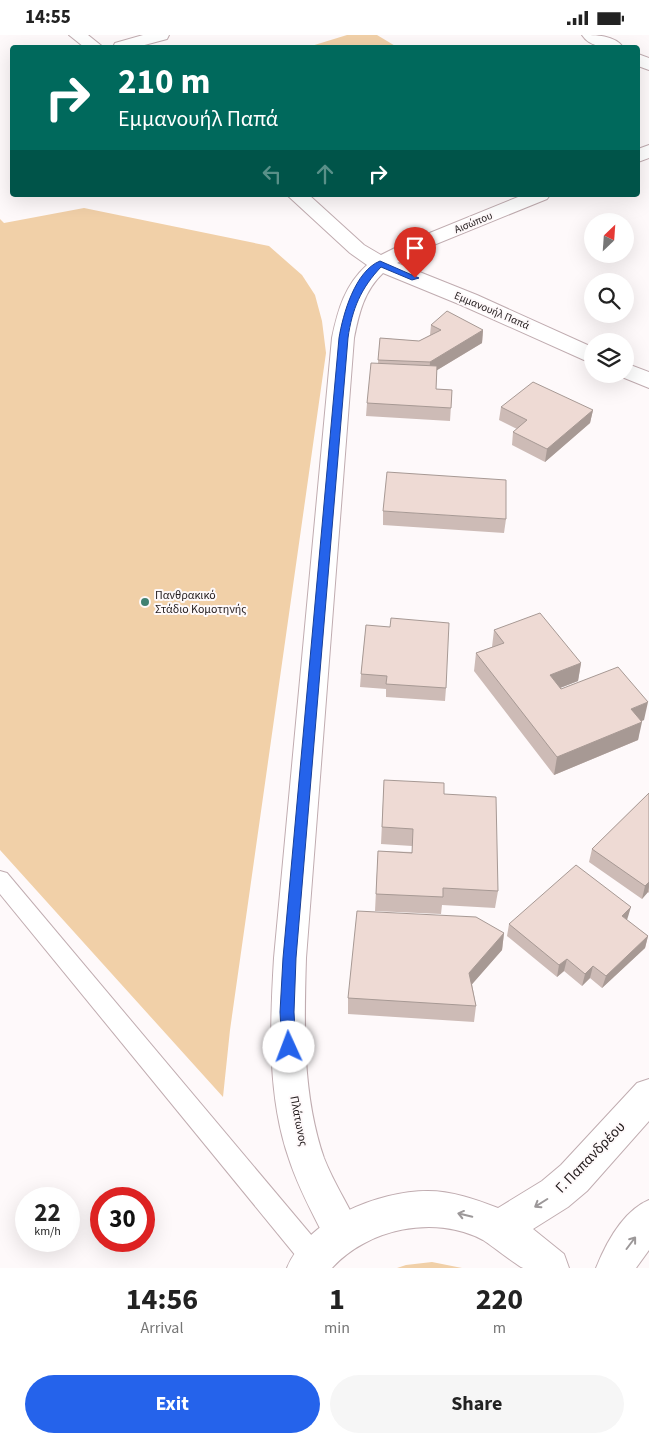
<!DOCTYPE html>
<meta charset="utf-8">
<style>
body{margin:0;font-family:"Source Sans 3",sans-serif;background:#f6f6f6;color:#222;height:100vh;display:flex;flex-direction:column;font-size:19px;white-space:nowrap}
*{box-sizing:border-box;margin:0}
p{font-size:16px;color:#767676}
.icon{flex:none;width:28px;height:28px;fill:none;stroke:currentColor;stroke-width:2;stroke-linecap:round;stroke-linejoin:round}
.map{position:relative;height:1233px;overflow:hidden}
.panel{display:flex;flex-direction:column;background:#fff;flex:1}
.panel>*{flex:none}
.guide{position:absolute;left:10px;top:10px;width:630px;height:152px;border-radius:5px;box-shadow:0 5px 20px #0002;background:#00695c;color:#fff;overflow:hidden}
.needle{width:32px;rotate:25deg}
.tools{position:absolute;left:584px;top:178px;display:grid;gap:10px}
.tools a{display:grid;place-items:center;width:50px;height:50px;border-radius:50%;background:#fff;box-shadow:0 5px 20px #0002;font-size:25px}
.speed{position:absolute;left:15px;top:1152px;display:flex;gap:10px;font-size:25px;font-weight:700;text-align:center}
.speed>*{display:grid;place-content:center;width:65px;height:65px;border-radius:50%;background:#fff;box-shadow:0 5px 20px #0002;line-height:1}
.speed small{font-size:12px;font-weight:400}
.speed .limit{border:8px solid #d22;background:#fff;color:#111}
.pin{position:absolute;display:grid;place-items:center;width:42px;height:42px;color:#fff;margin:-51px -21px;border-radius:50% 50% 50% 0;rotate:-45deg;box-shadow:0 0 5px #0007}
.pin .icon{rotate:45deg}
.me{position:absolute;width:55px;margin:-28px;rotate:358deg;stroke-linejoin:round;filter:drop-shadow(0 0 4px #0008)}
.turn{display:flex;align-items:center;gap:18px;height:105px;padding:0 25px;font-size:22px}
.turn .icon{width:65px;height:65px;stroke-width:2.5}
.turn b{display:block;font-size:35px;line-height:42px}
.lanes{display:flex;align-items:center;height:48px;padding:0 25px;background:#0003;justify-content:center;gap:25px;direction:ltr}
.lanes .off{opacity:.35}
.eta{display:flex;justify-content:space-evenly;align-items:center;height:85px;text-align:center}
.eta b{font-size:30px;font-weight:700;line-height:35px}
.primary-button{display:flex;gap:10px;margin-top:auto;padding:10px 25px}
.primary-button a{flex:1;height:58px;border-radius:30px;background:#2563eb;color:#fff;font-size:20px;font-weight:700;line-height:58px;text-align:center}
.primary-button a+a{background:#f6f6f6;color:#222}
.status{display:flex;justify-content:space-between;align-items:center;height:35px;padding:0 25px;background:#fff;direction:ltr}
.status svg{height:14px;fill:currentColor}
.map>svg:first-child{display:block}
.green{fill:#f1d0a8}
.lines{fill:none;stroke-linecap:round;stroke-linejoin:round}
.lane-casing{stroke:#c0acb0;stroke-width:2}
.street-casing{stroke:#c0acb0;stroke-width:2}
.secondary-casing{stroke:#c0acb0;stroke-width:2}
.lane{fill:#fff;fill-rule:evenodd}
.street{fill:#fff;fill-rule:evenodd}
.secondary{fill:#fff;fill-rule:evenodd}
.wall{fill:#cdbbb6}
.shaded-wall{fill:#a79994}
.building{fill:#eedad4;stroke:#a79994}
.oneway{stroke:#9c9899}
.route{fill:#2563eb;stroke:#184099}
.poi-dot{fill:#408172;stroke:#fef9fa;stroke-width:2}
.labels{text-anchor:middle;stroke-width:4;stroke-linejoin:round;paint-order:stroke}
.far-street-label{font-size:11px;fill:#221b1c;stroke:#fef9fa}
.poi-label{font-size:12px;fill:#221b1c;stroke:#fef9fa;text-anchor:start}
.street-label{font-size:12px;fill:#221b1c;stroke:#fef9fa}
.near-street-label{font-size:15px;fill:#221b1c;stroke:#fef9fa}
</style>
<div class="status"><b>14:55</b><svg viewBox="0 0 49 12"><path d="M0 12V9h3v3zM5 12V6h3v6zM10 12V3h3v9zM15 12V0h3v12zM26 1h20v11H26zM47 4h2v5h-2z"/></svg></div>
<div class="map">
<svg width="649" height="1233" viewBox="0 0 649 1233">
<rect width="100%" height="100%" fill="#fef9fa"/>
<g class="green">
<polygon points="347,0 377,0 397,12 308,12"/>
<polygon points="84,173 269,211 302,240 315,260 322,286 326,318 230,995 223,1062 0,815 0,184 4,188"/>
<polygon points="432,1227 462,1233 397,1233 406,1230"/>
</g>
<g class="lines">
<g class="lane-casing">
<polygon id="lane" points="0,836 7,838 323,1214 326,1223 323,1232 305,1232 0,859"/>
</g>
<g class="street-casing">
<g id="street">
<polygon points="69,0 88,0 103,12 84,12"/>
<polygon points="143,0 169,0 167,4 137,12 113,12 115,8"/>
<path d="M582 0C596 0 614 0 623 12 610 14 590 13 582 0Z"/>
<polygon points="638,19 649,23 649,35 638,31"/>
<polygon points="649,110 649,123 638,127 638,114"/>
<path d="M287 160H309L364 210 381 220 405 208 523 160H550L547 164 419 216 397 228 477 260 592 312V327L584 325 461 270 383 238C364 256 359 278 354 303L306 923C304 989 302 1059 324 1123 334 1149 350 1172 361 1198L355 1211 342 1217 329 1211C315 1183 299 1155 289 1124 267 1061 270 989 274 923L332 303C338 274 345 250 367 230L350 218Z"/>
<polygon points="625,328 649,337 649,353 617,340 625,339"/>
</g>
</g>
<g class="secondary-casing">
<g id="secondary">
<path d="M649 1044V1086L587 1156 568 1172 533 1194 564 1219 569 1233C555 1233 537 1233 523 1233 519 1232 491 1210 483 1205 435 1179 367 1194 332 1233H287C307 1185 378 1156 428 1156 452 1156 475 1164 498 1173L542 1146 561 1130 637 1048Z"/>
<path d="M649 1165V1215L636 1233H596C606 1208 623 1176 649 1165Z"/>
</g>
</g>
<use href="#lane" class="lane"/>
<use href="#street" class="street"/>
<use href="#secondary" class="secondary"/>
</g>
<g class="wall">
<polygon points="431,290 483,295 482,308 437,335 436,354 452,355 450,386 366,381 367,368 378,328 380,303 419,306 430,300"/>
<polygon points="501,372 593,375 590,388 545,427 512,410 513,397 517,394 499,385"/>
<polygon points="383,476 506,484 504,498 383,490"/>
<polygon points="366,590 446,653 445,666 386,662 386,654 360,652 361,639"/>
<polygon points="494,595 581,628 578,646 560,653 561,654 644,685 641,686 638,705 554,740 474,636 476,618 492,612"/>
<polygon points="384,745 444,759 498,856 495,873 442,870 441,879 375,876 378,816 412,817 412,811 381,809"/>
<polygon points="649,758 649,858 648,857 642,864 589,827 592,814"/>
<polygon points="627,885 648,901 645,913 602,953 590,943 582,951 564,936 557,942 507,901 509,889"/>
<polygon points="504,898 502,915 472,949 476,971 474,987 348,979 348,963"/>
</g>
<g class="shaded-wall">
<polygon points="483,295 482,308 429,340 430,327"/>
<polygon points="593,375 590,388 545,427 547,414"/>
<polygon points="581,628 578,646 547,658 550,640"/>
<polygon points="648,667 644,685 627,692 631,674"/>
<polygon points="642,687 638,705 554,740 557,722"/>
<polygon points="649,847 649,852 648,857 642,864 645,851"/>
<polygon points="631,872 627,885 622,881"/>
<polygon points="504,898 502,915 467,955 469,938"/>
<polygon points="648,901 645,913 602,953 606,941"/>
<polygon points="567,924 564,936 557,942 559,930"/>
<polygon points="593,931 590,943 582,951 585,939"/>
</g>
<g class="building">
<polygon points="447,276 483,295 430,327 378,325 380,303 419,306 441,295 431,290"/>
<polygon points="371,328 437,331 436,354 452,355 451,373 367,368"/>
<polygon points="533,347 593,375 547,414 513,397 527,385 501,372"/>
<polygon points="387,437 506,445 506,484 383,476"/>
<polygon points="540,578 581,628 550,640 561,654 618,632 648,667 631,674 642,687 557,722 476,618 504,608 494,595"/>
<polygon points="391,583 449,588 446,653 386,649 387,641 361,639 366,590 390,592"/>
<polygon points="384,745 444,748 444,759 496,762 498,856 443,853 443,862 376,859 378,816 412,818 413,794 382,792"/>
<polygon points="649,758 649,847 645,851 592,814"/>
<polygon points="576,830 631,872 622,881 648,901 606,941 593,931 585,939 567,924 559,930 509,889"/>
<polygon points="357,876 476,882 504,898 469,938 476,971 348,963"/>
</g>
<defs><path id="oneway-shaft" d="M-6 0H5M1.5-3L5.5 0L1.5 3" fill="none" stroke-width="1.6" stroke-linecap="round" stroke-linejoin="round" transform="scale(1.25)"/></defs>
<g class="oneway">
<use href="#oneway-shaft" transform="translate(541 1168) rotate(148)"/>
<use href="#oneway-shaft" transform="translate(465 1180) rotate(-167)"/>
<use href="#oneway-shaft" transform="translate(631 1208) rotate(-53)"/>
</g>
<path class="route" d="M380 226 419 243 412 245 381 232C361 253 352 274 348 303L296 923 294 977 296 1012 294 1017 289 1019 284 1017 282 1012 280 977 283 923 339 303C343 279 355 236 380 226Z"/>
<circle class="poi-dot" cx="145" cy="567" r="5"/>
<g class="labels">
<g class="far-street-label">
<text transform="translate(473 187) rotate(-22)" y="4">Αισώπου</text>
<text transform="translate(492 275) rotate(23)" y="4">Εμμανουήλ Παπά</text>
</g>
<g class="poi-label">
<text x="155" y="564">Πανθρακικό<tspan x="155" dy="14">Στάδιο Κομοτηνής</tspan></text>
</g>
<g class="street-label">
<text transform="translate(299 1086) rotate(79)" y="4">Πλάτωνος</text>
</g>
<g class="near-street-label">
<text transform="translate(590 1122) rotate(-46)" y="5">Γ. Παπανδρέου</text>
</g>
</g>
</svg>
<div class="tools">
<a><svg class="needle" viewBox="-14 -14 28 28"><path d="M0-13l5 13h-10z" fill="#e53935"/><path d="M0 13l5-13h-10z" fill="#767676"/></svg></a>
<a><svg class="icon" aria-label="search" viewBox="0 0 24 24"><circle cx="10" cy="10" r="6"/><path d="M15 15l6 6"/></svg></a>
<a><svg class="icon" aria-label="layers" viewBox="0 0 24 24"><path d="M12 4l9 5-9 5-9-5zM3 14l9 5 9-5"/></svg></a>
</div>
<div class="speed"><div>22<small>km/h</small></div><div class="limit">30</div></div>
<div class="pin" style="left:415px;top:243px;background:#d93025"><svg class="icon" aria-label="arrive" viewBox="0 0 24 24"><path d="M6 21V4h12l-3 4 3 4H6"/></svg></div>
<svg class="me" style="left:289px;top:1012px" viewBox="-20 -20 40 40"><circle r="19" fill="#fff"/><path d="M0-13L10 11 0 6-10 11z" fill="#2563eb"/></svg>
<div class="guide">
<div class="turn"><svg class="icon" aria-label="right" viewBox="0 0 24 24"><path d="M7 20v-9h11M14 6l5 5-5 5"/></svg><div><b>210 m</b>Εμμανουήλ Παπά</div></div>
<div class="lanes"><svg class="icon off" aria-label="left" viewBox="0 0 24 24"><path d="M17 20v-9H6M10 6l-5 5 5 5"/></svg><svg class="icon off" aria-label="ahead" viewBox="0 0 24 24"><path d="M12 20V5M6 11l6-6 6 6"/></svg><svg class="icon" aria-label="right" viewBox="0 0 24 24"><path d="M7 20v-9h11M14 6l5 5-5 5"/></svg></div>
</div>
</div>
<section class="panel">
<div class="eta">
<div><b>14:56</b><p>Arrival</p></div>
<div><b>1</b><p>min</p></div>
<div><b>220</b><p>m</p></div>
</div>
<div class="primary-button"><a>Exit</a><a>Share</a></div>
</section>
